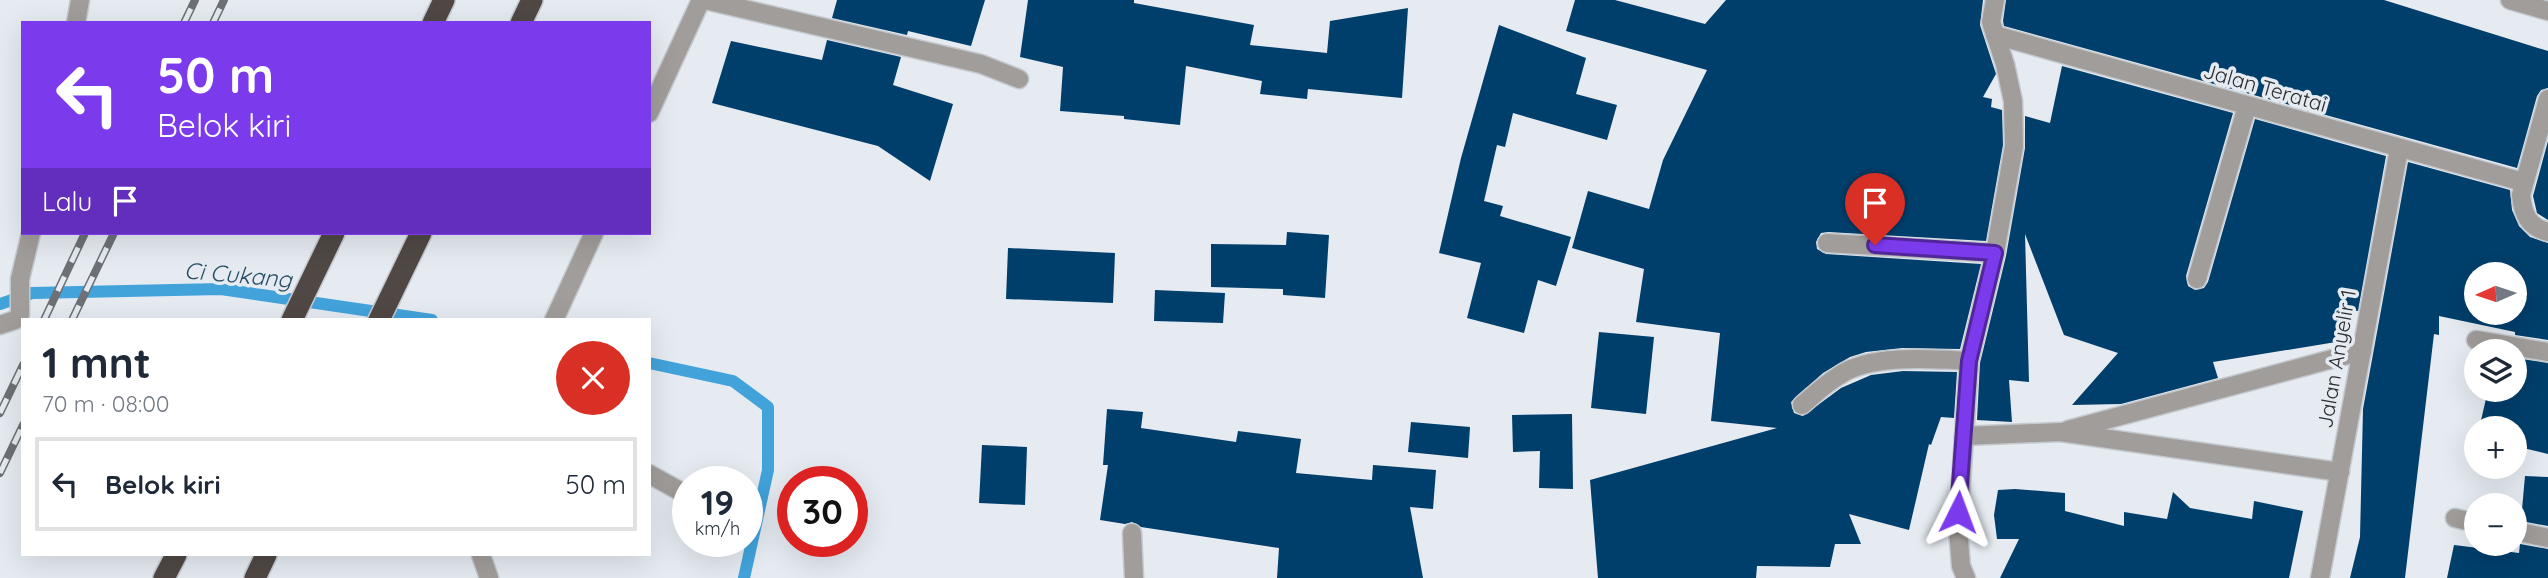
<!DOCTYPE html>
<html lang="id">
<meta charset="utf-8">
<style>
body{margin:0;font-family:Quicksand,sans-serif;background:#f6f6f7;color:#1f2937;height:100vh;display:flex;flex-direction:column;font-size:26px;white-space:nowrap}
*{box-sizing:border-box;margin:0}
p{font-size:23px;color:#747a83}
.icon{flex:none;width:38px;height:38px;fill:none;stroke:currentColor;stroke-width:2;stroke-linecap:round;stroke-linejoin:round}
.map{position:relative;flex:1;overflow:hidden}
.drawer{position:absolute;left:21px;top:318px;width:630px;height:238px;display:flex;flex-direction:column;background:#fff;border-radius:0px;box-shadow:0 7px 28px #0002}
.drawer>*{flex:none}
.top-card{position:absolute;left:21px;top:21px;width:630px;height:214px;border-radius:0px;box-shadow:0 7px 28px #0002;background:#7c3aed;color:#fff;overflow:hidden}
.needle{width:46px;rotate:267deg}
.buttons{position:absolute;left:2464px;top:262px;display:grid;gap:14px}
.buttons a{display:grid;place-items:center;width:63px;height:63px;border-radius:50%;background:#fff;box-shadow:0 7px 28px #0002;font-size:35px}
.speed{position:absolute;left:672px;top:466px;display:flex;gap:14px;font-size:35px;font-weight:700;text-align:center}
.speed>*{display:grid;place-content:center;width:91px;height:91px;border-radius:50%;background:#fff;box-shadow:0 7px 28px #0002;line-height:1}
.speed small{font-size:18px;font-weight:400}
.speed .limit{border:10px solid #d22;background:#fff;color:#111}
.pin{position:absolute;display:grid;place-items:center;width:60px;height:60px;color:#fff;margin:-72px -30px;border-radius:50% 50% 50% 0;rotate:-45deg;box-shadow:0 0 7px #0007}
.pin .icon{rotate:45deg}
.me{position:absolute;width:77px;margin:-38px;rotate:3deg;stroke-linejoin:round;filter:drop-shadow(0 0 5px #0008)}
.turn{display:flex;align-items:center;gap:24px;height:147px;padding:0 21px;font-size:32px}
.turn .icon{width:91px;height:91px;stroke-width:2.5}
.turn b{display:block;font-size:49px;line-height:60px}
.then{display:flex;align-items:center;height:66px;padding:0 21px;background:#0003;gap:14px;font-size:26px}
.round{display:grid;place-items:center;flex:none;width:74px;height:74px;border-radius:37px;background:#f6f6f7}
.head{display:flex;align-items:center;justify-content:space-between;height:119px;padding:0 21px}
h1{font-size:42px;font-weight:700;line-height:52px}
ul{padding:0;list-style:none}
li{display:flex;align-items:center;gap:21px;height:94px;margin:0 14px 10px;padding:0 7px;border:4px solid #e0e1e3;border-radius:0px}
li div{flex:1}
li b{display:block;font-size:26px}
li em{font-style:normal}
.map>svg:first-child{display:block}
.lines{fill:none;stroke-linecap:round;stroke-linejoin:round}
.stream{stroke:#42a3db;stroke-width:12}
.building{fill:#003f6c;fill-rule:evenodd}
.service-casing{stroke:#c4c9ce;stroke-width:21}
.minor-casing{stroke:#c4c9ce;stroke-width:21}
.tertiary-casing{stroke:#c4c9ce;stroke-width:21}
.motorway-casing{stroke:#c4c9ce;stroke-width:24}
.service{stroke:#a19d9b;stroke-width:18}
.minor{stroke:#a19d9b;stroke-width:18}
.tertiary{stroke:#a19d9b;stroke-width:18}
.motorway{stroke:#4f4845;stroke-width:21}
.rail-casing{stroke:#6d7175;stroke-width:8}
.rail{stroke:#e5ebf1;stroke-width:5;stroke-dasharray:16;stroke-linecap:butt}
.route-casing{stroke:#51269a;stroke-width:18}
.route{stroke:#7c3aed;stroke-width:12}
.labels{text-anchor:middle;stroke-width:7;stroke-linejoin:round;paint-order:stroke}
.street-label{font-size:21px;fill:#2b2e30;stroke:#e5ebf1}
.water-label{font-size:23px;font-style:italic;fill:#264d65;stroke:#e5ebf1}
</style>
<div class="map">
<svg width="2548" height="578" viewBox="0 0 2548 578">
<rect width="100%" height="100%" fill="#e5ebf1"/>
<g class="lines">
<g class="stream">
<polyline points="0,304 32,293 221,289 432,320"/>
<polyline points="649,363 733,381 768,407 768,470 744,578"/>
</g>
</g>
<g class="building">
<polygon points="837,0 985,0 971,46 908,31 907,35 832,18"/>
<polygon points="1028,0 1134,0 1134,3 1254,25 1250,45 1327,53 1330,21 1408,8 1402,98 1308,89 1307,99 1260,94 1262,81 1186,66 1180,125 1124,119 1124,116 1060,111 1063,67 1020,57"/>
<polygon points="1575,0 1615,0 1705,24 1726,0 1983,0 1980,25 1996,74 1983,97 1992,99 1991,107 2002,110 2003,145 1986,241 1828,232 1821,233 1816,242 1817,249 1826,254 1981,264 1960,349 1902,348 1866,352 1850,357 1823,373 1791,402 1794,413 1803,416 1841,388 1871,375 1903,371 1957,372 1954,418 1941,417 1931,445 1929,444 1909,530 1849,514 1861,544 1835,544 1830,567 1757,566 1756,578 1598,578 1590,480 1777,428 1711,421 1720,333 1636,322 1644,269 1572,248 1588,191 1649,209 1663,160 1707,70 1566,31"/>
<polygon points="2006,0 2384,0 2548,51 2548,88 2541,90 2537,96 2517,168 2004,26 2003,21"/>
<polygon points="1499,25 1586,58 1576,94 1617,105 1607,140 1513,113 1505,147 1497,145 1484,201 1503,206 1500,216 1571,237 1556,286 1538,280 1524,333 1467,318 1481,263 1439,253 1461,158"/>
<polygon points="827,40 901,57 893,85 953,104 930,181 878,146 712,103 731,41 822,60"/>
<polygon points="2062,66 2233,113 2186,276 2188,286 2195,290 2204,288 2208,282 2255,119 2386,156 2358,311 2342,309 2336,342 2213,362 2218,378 2121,404 2072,405 2118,353 2064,335 2025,234 2029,382 2009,380 2012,422 1977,420 1980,363 2006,256 2025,148 2025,116 2050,123"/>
<polygon points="2548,141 2548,220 2537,213 2533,196"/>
<path d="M2408 162 2510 190 2512 210 2519 226 2530 237 2548 243V340L2515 335V332L2439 316V335L2434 334 2405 578H2350L2360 537 2363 409ZM2476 275H2515V313H2476Z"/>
<polygon points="1287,232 1329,235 1325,298 1283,295 1283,289 1211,287 1211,244 1286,245"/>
<polygon points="1008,248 1115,253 1113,303 1006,299"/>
<polygon points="1155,290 1225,293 1223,323 1154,321"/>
<polygon points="1599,332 1654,337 1646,414 1591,408"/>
<polygon points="2515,358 2548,363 2548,454 2515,446 2515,429 2479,429 2488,390 2515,390"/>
<polygon points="1107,409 1143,412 1141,428 1236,442 1238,431 1301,439 1296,473 1372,480 1373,465 1436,470 1433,509 1410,507 1423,578 1277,578 1279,548 1141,527 1132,522 1125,524 1100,520 1108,465 1103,465"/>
<polygon points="1572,414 1573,489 1539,488 1540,451 1513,452 1512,415"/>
<polygon points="1411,422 1470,427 1468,458 1408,452"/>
<polygon points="982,445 1027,447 1025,505 979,503"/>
<polygon points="2525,476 2548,477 2548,526 2521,521"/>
<polygon points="2015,489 2065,493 2065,511 2124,526 2124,512 2167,519 2173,492 2190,508 2252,519 2254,501 2303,511 2289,578 2000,578 2019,539 1997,539 1994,515 1998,490"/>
<polygon points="2520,544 2548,549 2548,578 2447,578 2454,545 2519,553"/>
</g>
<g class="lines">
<g class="service-casing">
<g id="service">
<polyline points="705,0 981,64 1019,79"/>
<polyline points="649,474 678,490"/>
<polyline points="1132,533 1134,578"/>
</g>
</g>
<g class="minor-casing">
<g id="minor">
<polyline points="2510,0 2548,11"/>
<polyline points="76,23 80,0"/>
<polyline points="1995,35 2523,182"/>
<path d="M2548 99 2521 195C2523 214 2528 227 2548 232"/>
<polyline points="1827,243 1995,253"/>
<polyline points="2197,279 2247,106"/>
<polyline points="0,325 15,320 20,315 20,279 31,233"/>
<polyline points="2476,340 2548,352"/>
<path d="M1802 405C1814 395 1826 383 1840 375 1871 354 1933 359 1969 361"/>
<polyline points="2068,430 2362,351"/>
<polyline points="1964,436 2060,432 2340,472"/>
<polyline points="2455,518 2476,523"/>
<polyline points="2515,531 2548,538"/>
<polyline points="1966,578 1961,566 1958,529 1969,361 1995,253 2014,146 2013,101 2005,64 1991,22 1995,0"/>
<polyline points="2320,578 2399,149"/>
</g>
</g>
<g class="tertiary-casing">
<g id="tertiary">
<polyline points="649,113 701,0"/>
<polyline points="554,320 594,233"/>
<polyline points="481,555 489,578"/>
</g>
</g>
<g class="motorway-casing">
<g id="motorway">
<polyline points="433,23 444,0"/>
<polyline points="521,23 532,0"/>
<polyline points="292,320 334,233"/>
<polyline points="379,320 421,233"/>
<polyline points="164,578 176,555"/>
<polyline points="255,578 266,555"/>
</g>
</g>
<use href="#service" class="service"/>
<use href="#minor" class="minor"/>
<use href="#tertiary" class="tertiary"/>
<use href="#motorway" class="motorway"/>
<g class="rail-casing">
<g id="rail">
<polyline points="184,23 195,0"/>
<polyline points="213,23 224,0"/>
<polyline points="44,320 85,233"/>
<polyline points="72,320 114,233"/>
<polyline points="0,413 23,365"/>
<polyline points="0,473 23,425"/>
</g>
</g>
<use href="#rail" class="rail"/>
</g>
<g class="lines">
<g class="route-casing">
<polyline id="route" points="1875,245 1995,253 1969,361 1958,512"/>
</g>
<use href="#route" class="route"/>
</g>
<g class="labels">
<g class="street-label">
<text transform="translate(2265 88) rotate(16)" y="7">Jalan Teratai</text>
<text transform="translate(2337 359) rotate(-80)" y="7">Jalan Anyelir 1</text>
</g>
<g class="water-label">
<text transform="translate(238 275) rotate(5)" y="8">Ci Cukang</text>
</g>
</g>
</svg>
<div class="buttons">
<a><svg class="needle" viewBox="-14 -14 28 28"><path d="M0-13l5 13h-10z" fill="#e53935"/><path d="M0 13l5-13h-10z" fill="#747a83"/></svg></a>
<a><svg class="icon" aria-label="layers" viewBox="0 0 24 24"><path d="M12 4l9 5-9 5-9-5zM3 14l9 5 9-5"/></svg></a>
<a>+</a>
<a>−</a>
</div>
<div class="speed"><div>19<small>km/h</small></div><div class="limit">30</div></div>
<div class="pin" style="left:1875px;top:245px;background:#d93025"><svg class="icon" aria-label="arrive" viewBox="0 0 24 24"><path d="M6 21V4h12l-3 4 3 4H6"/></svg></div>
<svg class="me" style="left:1958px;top:512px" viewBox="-20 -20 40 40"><path d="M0-17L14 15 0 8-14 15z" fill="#7c3aed" stroke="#fff" stroke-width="4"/></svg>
<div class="top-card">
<div class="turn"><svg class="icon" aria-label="left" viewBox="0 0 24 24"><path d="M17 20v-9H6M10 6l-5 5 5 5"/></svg><div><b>50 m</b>Belok kiri</div></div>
<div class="then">Lalu<svg class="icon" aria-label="arrive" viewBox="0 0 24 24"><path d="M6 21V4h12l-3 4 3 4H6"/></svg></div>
</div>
<section class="drawer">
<div class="head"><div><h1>1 mnt</h1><p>70 m · 08:00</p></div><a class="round" style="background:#d93025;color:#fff"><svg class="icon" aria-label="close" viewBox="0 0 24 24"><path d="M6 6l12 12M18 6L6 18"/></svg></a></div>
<ul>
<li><svg class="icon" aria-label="left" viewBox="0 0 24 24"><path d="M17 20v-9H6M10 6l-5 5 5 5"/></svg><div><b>Belok kiri</b></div><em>50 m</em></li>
</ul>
</section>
</div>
